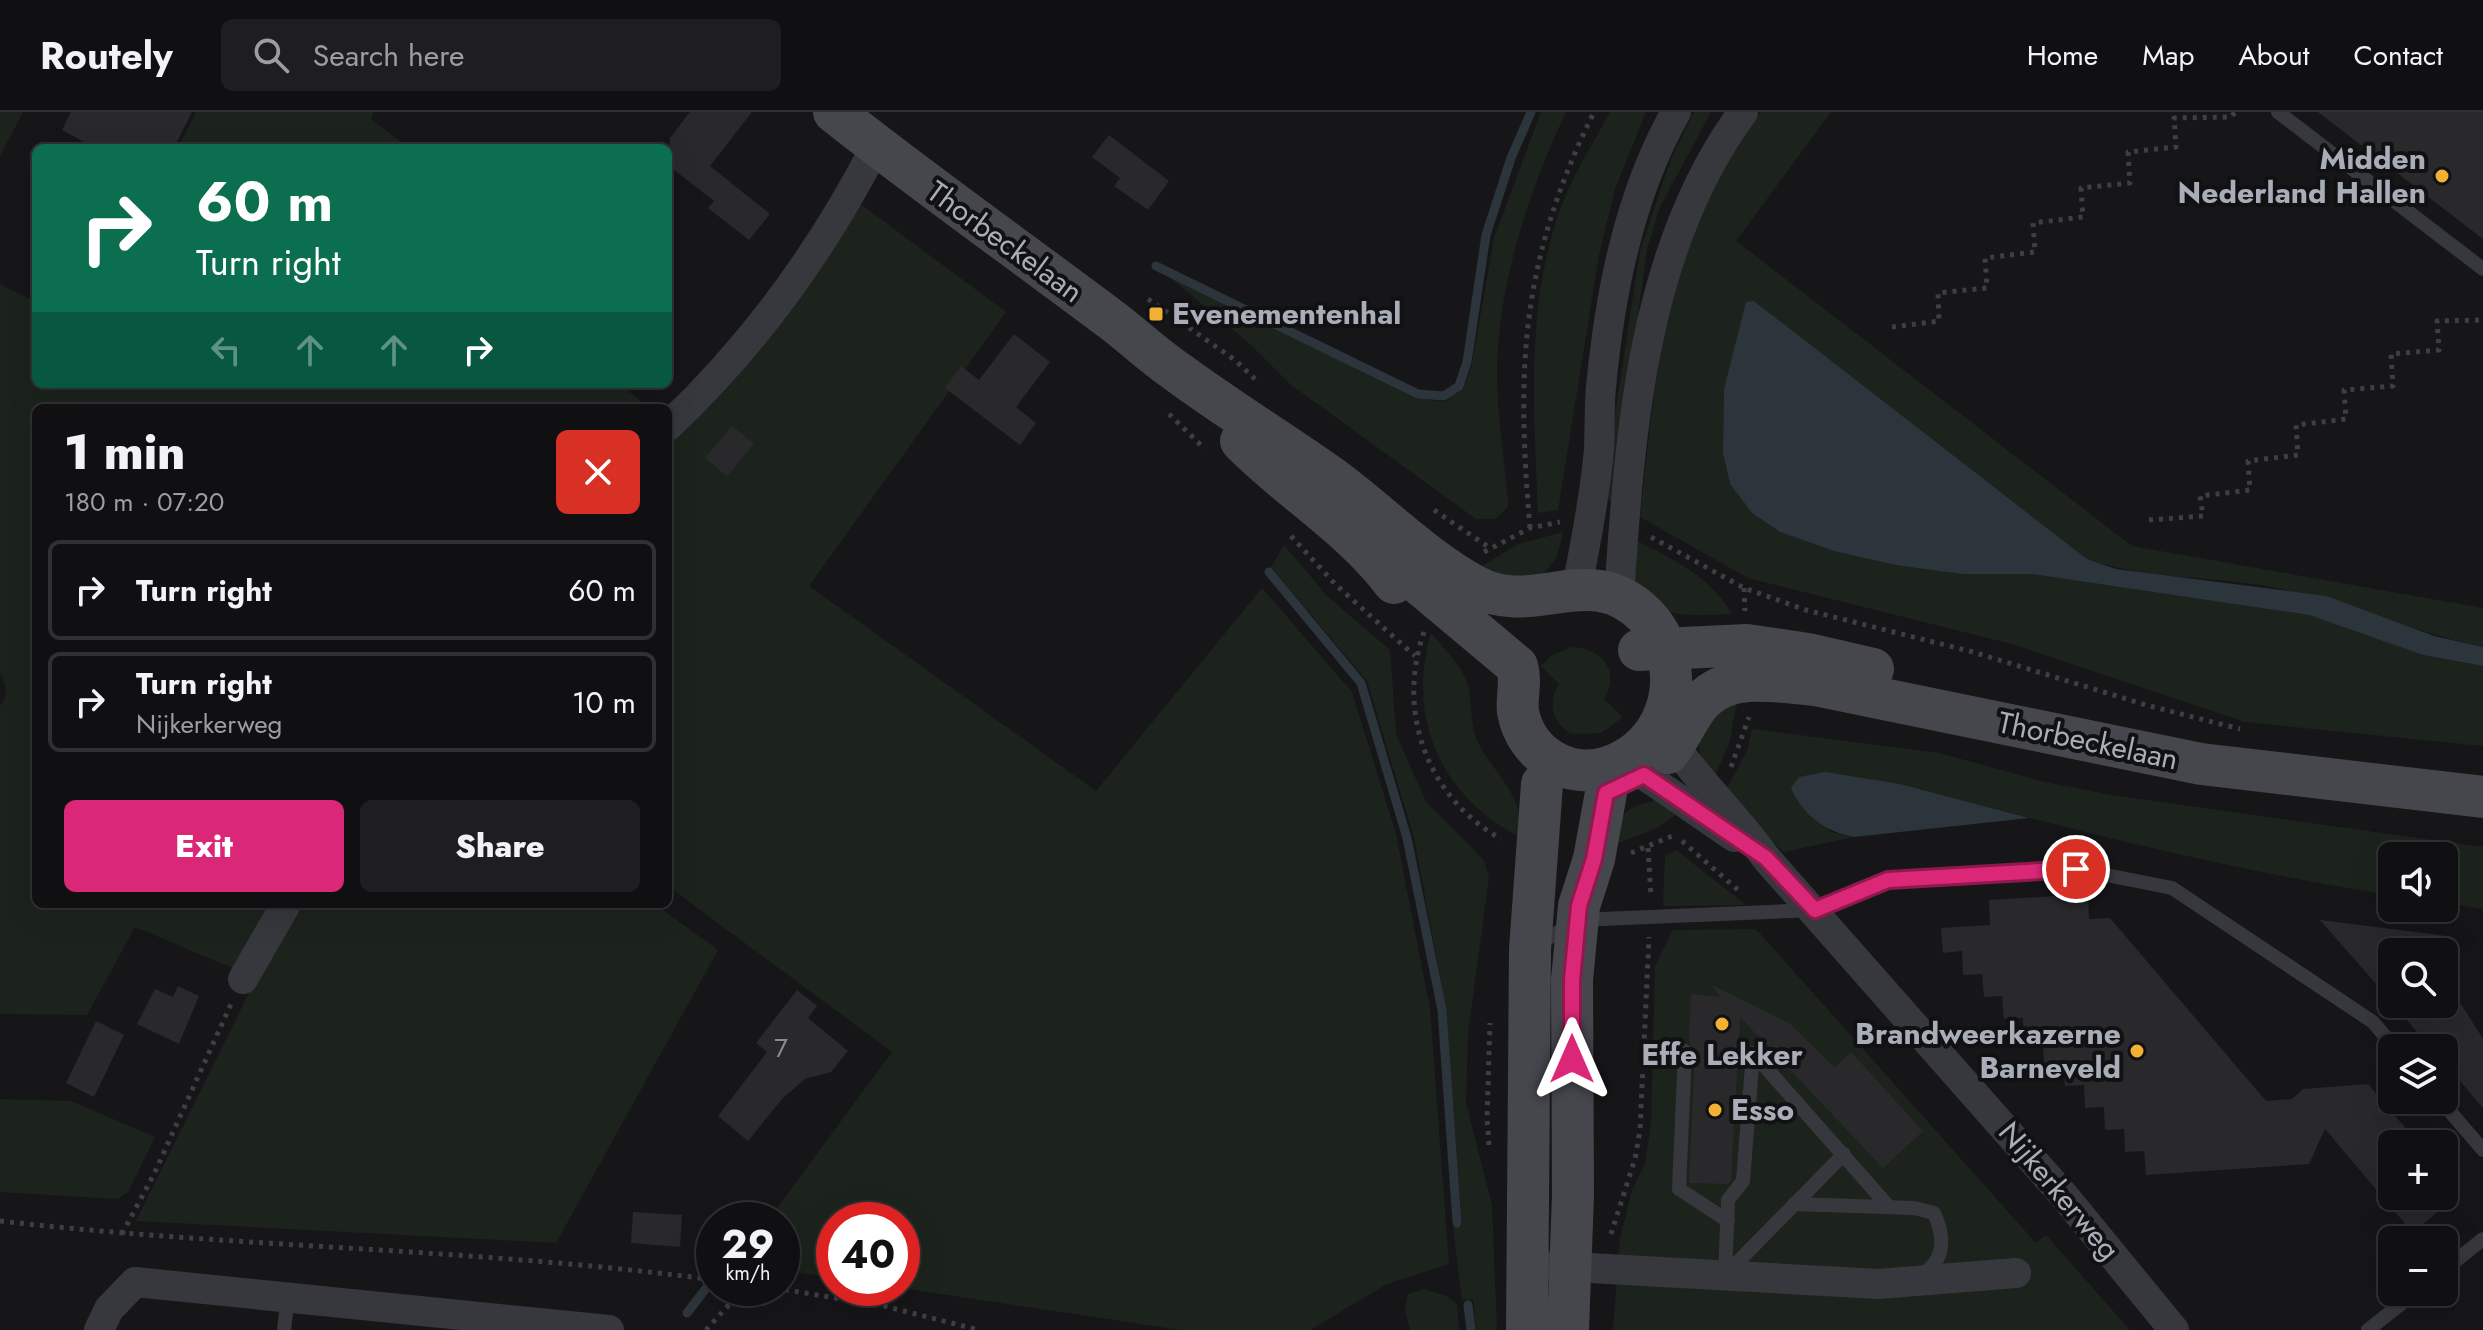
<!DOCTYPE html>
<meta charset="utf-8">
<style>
body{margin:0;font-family:Jost,sans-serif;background:#1e1e20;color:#f1f3f6;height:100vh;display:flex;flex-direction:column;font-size:30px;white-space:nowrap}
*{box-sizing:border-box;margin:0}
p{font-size:26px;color:#9c9d9f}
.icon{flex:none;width:44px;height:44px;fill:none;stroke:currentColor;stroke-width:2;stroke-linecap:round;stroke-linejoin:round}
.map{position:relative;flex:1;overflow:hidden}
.side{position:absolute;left:32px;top:292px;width:640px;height:504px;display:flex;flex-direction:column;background:#101012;border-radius:12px;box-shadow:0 8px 32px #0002,0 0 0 2px #303032}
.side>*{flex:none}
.top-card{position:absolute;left:32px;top:32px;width:640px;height:244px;border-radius:12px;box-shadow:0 8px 32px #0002,0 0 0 2px #303032;background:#0b6e4f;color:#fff;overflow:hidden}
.fabs{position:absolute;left:2378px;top:730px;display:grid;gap:16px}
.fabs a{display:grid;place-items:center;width:80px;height:80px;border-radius:12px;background:#101012;box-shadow:0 8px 32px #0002,0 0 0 2px #303032;font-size:40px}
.speed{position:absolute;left:696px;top:1090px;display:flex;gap:16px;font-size:40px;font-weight:700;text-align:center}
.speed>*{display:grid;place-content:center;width:104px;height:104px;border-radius:50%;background:#101012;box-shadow:0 8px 32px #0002,0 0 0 2px #303032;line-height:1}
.speed small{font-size:20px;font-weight:400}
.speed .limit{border:12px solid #d22;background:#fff;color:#111}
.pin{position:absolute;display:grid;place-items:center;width:68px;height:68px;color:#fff;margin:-34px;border:4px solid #fff;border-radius:50%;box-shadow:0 2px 8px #0007}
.me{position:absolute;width:88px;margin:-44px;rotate:0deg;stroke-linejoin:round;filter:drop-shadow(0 0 6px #0008)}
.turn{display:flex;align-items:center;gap:28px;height:168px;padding:0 32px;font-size:36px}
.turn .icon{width:104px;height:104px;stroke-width:2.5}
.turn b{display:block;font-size:56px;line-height:68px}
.lanes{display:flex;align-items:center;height:76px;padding:0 32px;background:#0003;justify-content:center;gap:40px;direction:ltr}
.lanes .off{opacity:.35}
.round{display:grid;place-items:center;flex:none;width:84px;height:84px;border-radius:12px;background:#1e1e20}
.summary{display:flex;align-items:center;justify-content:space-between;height:136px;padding:0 32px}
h1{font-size:48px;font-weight:800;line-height:60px}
.button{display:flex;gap:16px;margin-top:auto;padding:16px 32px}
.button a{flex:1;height:92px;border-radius:12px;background:#db2777;color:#fff;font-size:32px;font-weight:800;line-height:92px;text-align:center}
.button a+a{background:#1e1e20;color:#f1f3f6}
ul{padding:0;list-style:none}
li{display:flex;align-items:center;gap:24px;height:100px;margin:0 16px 12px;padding:0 16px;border:4px solid #303032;border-radius:12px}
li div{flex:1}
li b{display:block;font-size:30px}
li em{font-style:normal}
header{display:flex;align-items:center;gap:48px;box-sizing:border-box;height:112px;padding:0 40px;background:#101012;border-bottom:2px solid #303032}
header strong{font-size:38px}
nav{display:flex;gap:44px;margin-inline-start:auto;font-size:28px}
.search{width:560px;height:72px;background:#1e1e20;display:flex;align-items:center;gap:20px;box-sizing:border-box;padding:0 28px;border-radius:12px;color:#9c9d9f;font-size:30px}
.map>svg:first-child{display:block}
.green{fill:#1c231d}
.water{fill:#2c353c}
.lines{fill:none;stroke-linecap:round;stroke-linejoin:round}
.stream{stroke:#2c353c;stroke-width:9}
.building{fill:#29292c}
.path{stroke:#3d3f44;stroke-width:5;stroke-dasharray:4 6;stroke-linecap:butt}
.lane{stroke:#37383d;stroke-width:14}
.street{stroke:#37383d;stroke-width:30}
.secondary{stroke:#45474d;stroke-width:42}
.route-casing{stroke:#8e194d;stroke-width:20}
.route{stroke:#db2777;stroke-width:14}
.poi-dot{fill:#f2b134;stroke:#111113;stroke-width:3}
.labels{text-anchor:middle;stroke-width:8;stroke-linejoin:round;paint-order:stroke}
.number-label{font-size:26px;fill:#888b94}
.poi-label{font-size:30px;font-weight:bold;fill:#a8adb8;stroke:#111113;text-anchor:end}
.street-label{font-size:30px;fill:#a8adb8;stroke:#111113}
</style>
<header>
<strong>Routely</strong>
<div class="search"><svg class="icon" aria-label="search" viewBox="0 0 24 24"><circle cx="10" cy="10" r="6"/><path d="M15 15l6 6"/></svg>Search here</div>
<nav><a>Home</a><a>Map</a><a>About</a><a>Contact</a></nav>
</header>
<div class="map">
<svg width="2483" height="1218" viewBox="0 0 2483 1218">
<rect width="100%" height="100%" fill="#161618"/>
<g class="green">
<polygon points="0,0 23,0 0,44"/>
<polygon points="196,0 374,0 371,7 409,36 178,36"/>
<path d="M1541 0H1566C1529 79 1498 171 1497 260 1497 303 1504 346 1508 388V395L1495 407H1476L1290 272 1249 231 1156 154 1416 286 1445 290 1464 276 1472 252 1494 126Z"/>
<path d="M1610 0H1646L1615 77 1599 143 1558 398 1538 401C1534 299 1525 197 1560 98 1572 64 1593 32 1610 0Z"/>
<polygon points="1694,0 1711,0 1660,95 1647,137 1613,389 1602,388 1640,139 1671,47"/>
<path d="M1760 0H1831L1736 129 2132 434 2483 496V535C2415 520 2350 492 2282 477 2218 463 2150 469 2087 447L1754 189 1724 277 1723 341 1730 372 1752 401 1780 420 1834 439 1962 462H2032L2309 503 2423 543 2483 554V634L2245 610 2012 532 1748 466 1640 405C1657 253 1665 128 1760 0Z"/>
<polygon points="858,90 1006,200 809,474 1096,679 1262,476 1352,580 1396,722 1430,897 1449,1152 1387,1172 1310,1218 1181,1218 901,1176 902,1108 834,1108 834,1166 782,1158 782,1108 768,1108 892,940 668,774 668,323"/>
<path d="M0 172 36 190V272H620L649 296H36V792H274L242 860 135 815 87 903 0 902V594C8 584 7 572 0 561Z"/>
<polygon points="1563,420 1557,445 1535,473 1476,458 1518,432"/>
<path d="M1633 427C1668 444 1713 466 1732 502 1698 503 1643 511 1634 466 1631 454 1633 439 1633 427Z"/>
<polygon points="1284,433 1327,484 1390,538 1396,622 1426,690 1473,737 1484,749 1489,765 1468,921 1466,991 1492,1093 1497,1218 1476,1218 1473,1187 1462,1188 1453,1115 1462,1114 1446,896 1414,726 1367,569 1271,455"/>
<path d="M1431 521C1442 534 1457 549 1465 565 1473 583 1469 606 1476 626 1490 659 1527 684 1520 725 1441 685 1406 606 1431 521Z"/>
<path d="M1571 535C1602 536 1621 558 1604 587L1623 605 1601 621 1571 622C1552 609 1547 591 1559 572L1541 554 1551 544Z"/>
<path d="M1738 585 1729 632 1713 668C1684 627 1704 610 1738 585Z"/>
<path d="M1752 617 1939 641 2045 670 2111 683 2483 735V797L2444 791V744H2392V783C2226 758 2062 715 1900 672L1828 719 1854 725 1784 740 1723 683 1747 639Z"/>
<path d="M1662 687 1680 700 1655 717 1607 735C1622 700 1623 695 1662 687Z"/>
<polygon points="1676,738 1746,793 1663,794 1665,744"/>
<polygon points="293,792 655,792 718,838 556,1131 136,1109"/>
<polygon points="1756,817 2036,1131 2046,1123 2130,1218 1613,1218 1620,1127 1632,1078 1645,1051 1651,1012 1655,854 1673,818"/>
<polygon points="0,987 71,989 155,1025 128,1080 117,1087 0,1080"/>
<polygon points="1424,1177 1446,1184 1457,1192 1459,1218 1410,1218 1405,1198 1408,1182"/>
</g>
<g class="water">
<polygon points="1754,189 2087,447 2116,457 2326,484 2434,524 2483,535 2483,554 2423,543 2309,503 2032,462 1962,462 1896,453 1834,439 1780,420 1752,401 1730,372 1723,341 1724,277 1746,190"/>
<path d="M1825 660 1900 672 2029 706 1854 725C1824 719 1804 704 1791 676L1799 665Z"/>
</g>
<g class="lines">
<g class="stream">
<polyline points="1156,154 1418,282 1444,284 1459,274 1467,250 1486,123 1511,46 1531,0"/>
<polyline points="1269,460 1361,571 1407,726 1442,898 1457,1111"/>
<polyline points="1468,1193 1471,1218"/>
<polyline points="687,1201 714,1166"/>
</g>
</g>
<g class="building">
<polygon points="71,0 192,0 174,36 95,36 62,18"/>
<polygon points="690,0 752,0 710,54 770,102 749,128 708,96 714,89 668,53 670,26"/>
<polygon points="2318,0 2483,0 2483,127"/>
<polygon points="1109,23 1169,69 1148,98 1114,74 1120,66 1092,45"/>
<polygon points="1014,222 1050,250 1016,295 1036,311 1020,333 945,276 961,254 979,268"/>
<polygon points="732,314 754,332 727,364 705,346"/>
<polygon points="2088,782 2089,807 2110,806 2266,989 2292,987 2303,977 2368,972 2419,1032 2392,1032 2392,1084 2456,1084 2413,1121 2325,1017 2309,1052 2146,1063 2144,1039 2125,1040 2124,1017 2105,1018 2104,995 2085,996 2084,973 2065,974 2063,951 2044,951 2043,929 2024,929 2023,906 2004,907 2002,884 1984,885 1982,862 1963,863 1962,839 1943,841 1941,816 1990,813 1989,788"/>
<polygon points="2320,808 2447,824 2446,840 2392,840 2392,890"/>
<polygon points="1712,873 1789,911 1835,956 1851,940 1923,1019 1883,1056 1740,905 1731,1068 1728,1072 1689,1071 1695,939 1689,930 1691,882 1720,885"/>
<polygon points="178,874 199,884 179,932 137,912 155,877 173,885"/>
<polygon points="797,878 817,894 808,906 848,939 831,960 805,967 782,987 748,1029 718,1004 767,940 756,931"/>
<polygon points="2393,892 2461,892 2483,927 2483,996 2444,950 2444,936 2431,936"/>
<polygon points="96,909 124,923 94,985 66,971"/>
<polygon points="633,1100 682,1103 680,1135 631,1131"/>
</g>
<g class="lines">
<g class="path">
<polyline points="1148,187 1235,248 1255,267"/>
<polyline points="1892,215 1939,209 1938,181 1987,176 1985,146 2035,140 2033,111 2083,105 2081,76 2130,71 2128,40 2176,35 2174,6 2231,5 2235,0"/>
<polyline points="1169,302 1205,337"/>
<polyline points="1434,398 1490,436"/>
<polyline points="2149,408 2203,404 2200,384 2250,378 2248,349 2298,343 2296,313 2346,307 2344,278 2393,274 2391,242 2439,238 2437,209 2483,208"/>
<path d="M1530 416C1516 254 1521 148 1594 0"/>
<polyline points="1291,424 1335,472 1415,544"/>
<polyline points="1651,425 1744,476 1806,498 1973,540 2146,593 2240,617"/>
<polyline points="1484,440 1530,416 1560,410"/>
<polyline points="1744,476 1745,499"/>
<path d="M1424 520C1396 600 1427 685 1501 727"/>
<polyline points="1731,655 1749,605"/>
<polyline points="1682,729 1738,778"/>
<polyline points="1648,736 1651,783"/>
<polyline points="1631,741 1677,722"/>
<polyline points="1489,1033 1487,1006 1490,911"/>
<path d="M0 1109C237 1136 477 1136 714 1168"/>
<polyline points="122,1122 154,1062 231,892"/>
<polyline points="1611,1122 1635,1047 1640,1018 1649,825"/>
<polyline points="775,1176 884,1194 979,1218"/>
<polyline points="706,1218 744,1176"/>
</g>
<g class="lane">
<polyline points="2278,0 2483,157"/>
<polyline points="1537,833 1578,808 1815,798 1888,768 2076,757 2172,776 2373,910 2395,936"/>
<polyline points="1685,939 1679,1077 1728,1109"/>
<polyline points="2440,988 2483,1038"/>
<path d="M1794 1092 1914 1096 1934 1101C1945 1125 1946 1150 1919 1164"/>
<polyline points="2444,1158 2483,1127"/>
<polyline points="1726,1162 1844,1042"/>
<polyline points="1725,1163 1728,1088 1743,1069 1753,941 1889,1095"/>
<polyline points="284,1218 288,1184"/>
<polyline points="2368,1218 2416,1180"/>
</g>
<g class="street">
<path d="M668 314C753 234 823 137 876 34"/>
<path d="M1577 475C1586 430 1595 383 1599 337 1600 316 1599 296 1601 275 1610 181 1629 83 1676 0"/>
<path d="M1619 484C1630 321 1642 137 1743 0"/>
<path d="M1674 634C1703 673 1737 706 1766 746L2065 1085 2174 1218"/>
<polyline points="1644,663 1734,725"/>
<polyline points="243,867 286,792"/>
<polyline points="1553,1154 1878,1172 2016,1161"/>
<polyline points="99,1218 109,1197 135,1170 609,1218"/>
</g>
<g class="secondary">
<path d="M834 0C925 72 1020 139 1113 209 1134 225 1154 244 1176 259 1226 296 1280 329 1331 365 1379 400 1423 446 1475 474 1534 507 1589 447 1645 503 1692 551 1673 635 1608 655 1567 668 1526 642 1518 600 1516 585 1522 570 1517 554L1406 461 1377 448"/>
<path d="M1241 329C1289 378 1353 416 1394 471"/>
<polyline points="1639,538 1747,533 1808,542 1873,557"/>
<path d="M1668 641C1681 625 1688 604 1702 589 1730 559 1779 570 1815 573L2201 652 2483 685"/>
<polyline points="1527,1218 1530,837 1542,672"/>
<polyline points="1568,1218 1573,1083 1572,868 1579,794 1594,747 1606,681"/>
</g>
</g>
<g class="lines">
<g class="route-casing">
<polyline id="route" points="1572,947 1572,868 1579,794 1594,747 1606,681 1644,663 1766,746 1815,798 1888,768 2076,757"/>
</g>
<use href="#route" class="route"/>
</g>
<g class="poi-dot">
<circle cx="2442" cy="64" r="8"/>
<rect x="1148" y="194" width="16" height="16" rx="4"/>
<circle cx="1722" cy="912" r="8"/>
<circle cx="2137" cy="939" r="8"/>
<circle cx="1715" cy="998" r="8"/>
</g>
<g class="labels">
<g class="number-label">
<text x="781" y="945">7</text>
</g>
<g class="poi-label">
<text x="2426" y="57">Midden<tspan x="2426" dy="34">Nederland Hallen</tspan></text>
<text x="1172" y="212" text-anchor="start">Evenementenhal</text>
<text x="2121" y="932">Brandweerkazerne<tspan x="2121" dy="34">Barneveld</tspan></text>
<text x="1722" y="953" text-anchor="middle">Effe Lekker</text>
<text x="1731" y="1008" text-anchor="start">Esso</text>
</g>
<g class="street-label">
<text transform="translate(1005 130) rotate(36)" y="10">Thorbeckelaan</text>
<text transform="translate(2088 629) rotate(12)" y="10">Thorbeckelaan</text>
<text transform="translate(2059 1079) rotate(50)" y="10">Nijkerkerweg</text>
</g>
</g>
</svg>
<div class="fabs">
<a><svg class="icon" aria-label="sound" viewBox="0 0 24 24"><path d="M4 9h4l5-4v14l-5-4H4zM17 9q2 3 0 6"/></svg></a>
<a><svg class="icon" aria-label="search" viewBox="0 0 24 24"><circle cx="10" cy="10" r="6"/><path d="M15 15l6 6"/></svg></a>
<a><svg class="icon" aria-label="layers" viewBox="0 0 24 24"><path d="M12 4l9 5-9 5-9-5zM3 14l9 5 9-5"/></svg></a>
<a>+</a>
<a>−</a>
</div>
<div class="speed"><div>29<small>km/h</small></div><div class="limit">40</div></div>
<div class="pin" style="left:2076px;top:757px;background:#d93025"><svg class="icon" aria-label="arrive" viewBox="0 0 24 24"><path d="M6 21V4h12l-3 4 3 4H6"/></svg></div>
<svg class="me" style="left:1572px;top:947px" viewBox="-20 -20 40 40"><path d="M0-17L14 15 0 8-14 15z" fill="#db2777" stroke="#fff" stroke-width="4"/></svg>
<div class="top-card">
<div class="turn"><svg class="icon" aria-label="right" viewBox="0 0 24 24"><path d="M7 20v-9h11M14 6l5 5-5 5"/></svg><div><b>60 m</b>Turn right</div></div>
<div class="lanes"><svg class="icon off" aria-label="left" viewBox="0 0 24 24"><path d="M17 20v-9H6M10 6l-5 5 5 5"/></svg><svg class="icon off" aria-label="ahead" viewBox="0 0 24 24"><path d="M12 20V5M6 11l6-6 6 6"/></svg><svg class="icon off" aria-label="ahead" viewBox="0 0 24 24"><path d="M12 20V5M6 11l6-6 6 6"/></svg><svg class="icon" aria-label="right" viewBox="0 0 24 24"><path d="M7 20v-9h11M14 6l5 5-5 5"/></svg></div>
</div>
<section class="side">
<div class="summary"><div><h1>1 min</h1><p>180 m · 07:20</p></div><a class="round" style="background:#d93025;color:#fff"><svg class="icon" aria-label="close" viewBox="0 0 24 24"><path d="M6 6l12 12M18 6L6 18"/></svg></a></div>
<ul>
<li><svg class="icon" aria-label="right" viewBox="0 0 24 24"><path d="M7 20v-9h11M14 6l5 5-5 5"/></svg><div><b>Turn right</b></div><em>60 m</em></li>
<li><svg class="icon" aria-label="right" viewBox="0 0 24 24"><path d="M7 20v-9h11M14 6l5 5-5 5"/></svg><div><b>Turn right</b><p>Nijkerkerweg</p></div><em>10 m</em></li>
</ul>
<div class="button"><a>Exit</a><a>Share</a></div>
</section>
</div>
